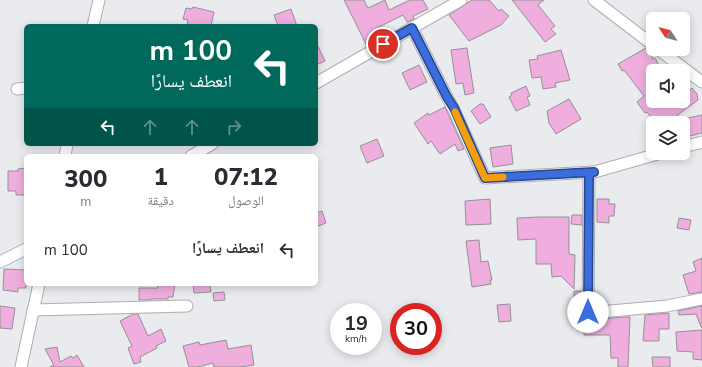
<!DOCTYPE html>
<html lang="ar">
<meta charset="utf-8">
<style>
body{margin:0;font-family:"Nunito Sans","Noto Naskh Arabic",sans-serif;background:#f2f2f3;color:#2b2b33;direction:rtl;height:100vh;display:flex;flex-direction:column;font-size:15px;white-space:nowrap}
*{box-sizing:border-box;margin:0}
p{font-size:13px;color:#7c7c81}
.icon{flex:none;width:22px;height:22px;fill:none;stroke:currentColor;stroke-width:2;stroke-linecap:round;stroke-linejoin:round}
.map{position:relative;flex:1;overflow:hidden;direction:ltr}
.panel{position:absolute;left:24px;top:154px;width:294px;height:132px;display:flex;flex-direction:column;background:#fff;border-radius:6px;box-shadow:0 2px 10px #0003;direction:rtl}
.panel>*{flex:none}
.top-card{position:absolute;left:24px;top:24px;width:294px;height:122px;border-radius:6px;box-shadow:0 2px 10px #0003;direction:rtl;background:#00695c;color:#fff;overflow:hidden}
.needle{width:26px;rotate:306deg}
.tools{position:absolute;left:646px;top:12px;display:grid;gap:8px}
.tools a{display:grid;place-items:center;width:44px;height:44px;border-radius:6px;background:#fff;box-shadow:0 2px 10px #0003;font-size:20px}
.speed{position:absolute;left:330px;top:303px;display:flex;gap:8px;font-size:20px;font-weight:700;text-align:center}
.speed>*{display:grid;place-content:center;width:52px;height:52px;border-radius:50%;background:#fff;box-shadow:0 2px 10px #0003;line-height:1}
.speed small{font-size:10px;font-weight:400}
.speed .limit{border:6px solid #d22;background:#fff;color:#111}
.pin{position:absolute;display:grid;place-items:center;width:34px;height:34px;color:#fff;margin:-17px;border:2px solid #fff;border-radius:50%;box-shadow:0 1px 4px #0007}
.me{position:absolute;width:44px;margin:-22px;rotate:0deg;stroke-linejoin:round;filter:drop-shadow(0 0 3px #0008)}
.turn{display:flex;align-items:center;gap:14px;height:84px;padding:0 20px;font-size:18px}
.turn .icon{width:52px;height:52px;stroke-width:2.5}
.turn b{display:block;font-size:28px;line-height:34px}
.lanes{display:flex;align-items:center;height:38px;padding:0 20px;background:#0003;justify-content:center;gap:20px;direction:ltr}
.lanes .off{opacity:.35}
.eta{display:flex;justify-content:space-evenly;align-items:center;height:68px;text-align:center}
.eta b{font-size:24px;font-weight:800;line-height:28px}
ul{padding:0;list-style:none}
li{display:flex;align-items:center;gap:12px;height:56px;padding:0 20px}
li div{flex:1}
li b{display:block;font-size:15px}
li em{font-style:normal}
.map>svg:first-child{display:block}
.building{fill:#efaede;stroke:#949193}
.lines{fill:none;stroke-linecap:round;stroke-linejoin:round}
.street-casing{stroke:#acaeb1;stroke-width:13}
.street{stroke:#fff;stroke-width:11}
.route-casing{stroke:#264790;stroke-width:10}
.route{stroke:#3b6ddd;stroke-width:7}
.slow{stroke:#f59e0b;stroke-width:7}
</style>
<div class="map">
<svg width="702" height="367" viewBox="0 0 702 367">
<rect width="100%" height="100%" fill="#e9ebee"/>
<g class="building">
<polygon points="344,0 364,0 368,8 385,0 389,10 410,0 423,0 428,9 413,16 414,19 407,22 403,15 377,28 382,37 367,46"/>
<polygon points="472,0 489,0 499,11 501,9 509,16 501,25 469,41 449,15"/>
<polygon points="512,0 544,0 538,5 555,26 551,29 556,34 545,42"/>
<polygon points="193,7 214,12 211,26 187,26 188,20 183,19 186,8 192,9"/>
<polygon points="291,9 297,26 278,26 274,15"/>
<polygon points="316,42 325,61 316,65"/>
<polygon points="467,48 474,93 465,95 463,83 456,84 451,50"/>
<polygon points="646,48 648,50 653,59 655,58 662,71 653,71 653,101 683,101 683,84 689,91 692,88 697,94 698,100 667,123 655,123 647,112 645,113 637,102 644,96 624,70 622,71 618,64"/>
<polygon points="561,50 570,80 555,83 556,87 543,89 541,77 532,78 529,60 538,59 537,56"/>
<polygon points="419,65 427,82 410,90 402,73"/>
<polygon points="526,86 530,96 527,97 530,105 516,111 509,97 512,95 511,93"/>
<polygon points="569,99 581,119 556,134 549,123 547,111"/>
<polygon points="480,104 483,104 491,117 480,124 471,111"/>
<polygon points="445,107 464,149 458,151 455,144 440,154 431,141 428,144 414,123 428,113 429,115"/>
<polygon points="702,115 702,133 686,137 683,127 683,119"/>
<polygon points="377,139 384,156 367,163 360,146"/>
<polygon points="511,145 513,164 493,167 490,148"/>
<polygon points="26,168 26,195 16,195 16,191 8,191 8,171 18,171 18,169"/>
<polygon points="490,199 491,224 466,225 465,201"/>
<polygon points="597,199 609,199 609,204 615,204 614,216 609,216 609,223 597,222"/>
<polygon points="322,211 326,223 316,227 316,213"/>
<polygon points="572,215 582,215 582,225 571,224"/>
<polygon points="540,217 569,217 569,254 575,255 574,289 561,276 552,277 551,264 536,264 536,239 518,240 517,218"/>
<polygon points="679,218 691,220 689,230 677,228"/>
<polygon points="479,240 481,262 488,261 492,280 490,280 491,284 472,287 466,241"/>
<polygon points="702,258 702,292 689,294 683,275 696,271 693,262"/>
<polygon points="4,269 26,270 26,288 18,288 18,292 3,290"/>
<polygon points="157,284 175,284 173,297 168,297 168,299 150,299 150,300 139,300 139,288 158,288"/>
<polygon points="193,284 210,284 211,292 194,293"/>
<polygon points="574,291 581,291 581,306 574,305"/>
<polygon points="224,292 225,300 214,301 213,293"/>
<polygon points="510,304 511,321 499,322 497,305"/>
<polygon points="0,306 15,308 12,329 0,328"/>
<polygon points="702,306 702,327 701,327 696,314 679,315 678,311"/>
<polygon points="669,313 669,329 659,329 659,341 643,341 645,315"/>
<polygon points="133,314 138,314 148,336 161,329 166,341 156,346 157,348 140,357 141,362 134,364 128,348 132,346 120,321"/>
<polygon points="626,317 630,317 628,367 618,367 618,358 611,358 610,335 584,335 584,319 589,320"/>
<polygon points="702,330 702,360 693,359 693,352 677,351 676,332"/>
<polygon points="226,340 228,349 251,345 254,365 240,367 214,367 213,363 198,367 189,367 183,346 199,342 200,345"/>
<polygon points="57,347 60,362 71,356 73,358 77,355 84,367 50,367 54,365 45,349"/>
<polygon points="652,357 670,357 670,367 653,367"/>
</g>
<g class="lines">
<g class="street-casing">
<g id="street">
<polyline points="594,0 653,45"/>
<polyline points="93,26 99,0"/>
<polyline points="412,28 447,97 453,108 485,178 593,172"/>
<polyline points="658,49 702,82"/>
<polyline points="316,83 461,0"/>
<polyline points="17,89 26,88"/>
<polyline points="683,147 702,142"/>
<polyline points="661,153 591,173 589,177 588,313 667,306 702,299"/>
<polyline points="65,156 67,144"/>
<polyline points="191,156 212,144"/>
<polyline points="0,262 26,249"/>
<polyline points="33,310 187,306"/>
<polyline points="21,367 39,284"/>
</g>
</g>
<use href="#street" class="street"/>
</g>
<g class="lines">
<g class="route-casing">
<polyline id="route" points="383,44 412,28 447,97 454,108 485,178 594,172 591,173 589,177 588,312"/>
</g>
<use href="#route" class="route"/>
<polyline class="slow" points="455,112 485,178 503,177"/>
</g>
</svg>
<div class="tools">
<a><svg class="needle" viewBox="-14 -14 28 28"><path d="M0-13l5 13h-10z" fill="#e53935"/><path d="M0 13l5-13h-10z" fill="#7c7c81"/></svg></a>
<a><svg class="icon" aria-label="sound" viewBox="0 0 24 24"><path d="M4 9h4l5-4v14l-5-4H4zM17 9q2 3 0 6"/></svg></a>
<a><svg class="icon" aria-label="layers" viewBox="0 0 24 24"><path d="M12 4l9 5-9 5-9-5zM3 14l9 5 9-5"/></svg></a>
</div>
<div class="speed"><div>19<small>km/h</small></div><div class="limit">30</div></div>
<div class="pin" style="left:383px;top:44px;background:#d93025"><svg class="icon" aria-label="arrive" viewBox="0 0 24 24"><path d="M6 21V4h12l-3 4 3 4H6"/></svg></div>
<svg class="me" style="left:588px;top:312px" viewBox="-20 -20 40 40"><circle r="19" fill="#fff"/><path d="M0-13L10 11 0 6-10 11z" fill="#3b6ddd"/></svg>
<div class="top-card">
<div class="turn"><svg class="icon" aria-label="left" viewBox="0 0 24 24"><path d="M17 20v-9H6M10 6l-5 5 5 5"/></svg><div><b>100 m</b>انعطف يسارًا</div></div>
<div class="lanes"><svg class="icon" aria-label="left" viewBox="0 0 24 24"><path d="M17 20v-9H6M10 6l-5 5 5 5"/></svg><svg class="icon off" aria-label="ahead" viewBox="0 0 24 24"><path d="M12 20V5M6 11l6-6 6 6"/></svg><svg class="icon off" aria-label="ahead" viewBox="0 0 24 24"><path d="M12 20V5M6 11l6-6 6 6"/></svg><svg class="icon off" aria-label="right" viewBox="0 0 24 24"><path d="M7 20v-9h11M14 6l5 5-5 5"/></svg></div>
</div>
<section class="panel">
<div class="eta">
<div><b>07:12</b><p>الوصول</p></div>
<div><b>1</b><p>دقيقة</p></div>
<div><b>300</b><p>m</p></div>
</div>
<ul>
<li><svg class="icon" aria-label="left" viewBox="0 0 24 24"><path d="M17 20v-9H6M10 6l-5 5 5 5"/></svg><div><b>انعطف يسارًا</b></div><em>100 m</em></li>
</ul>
</section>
</div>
